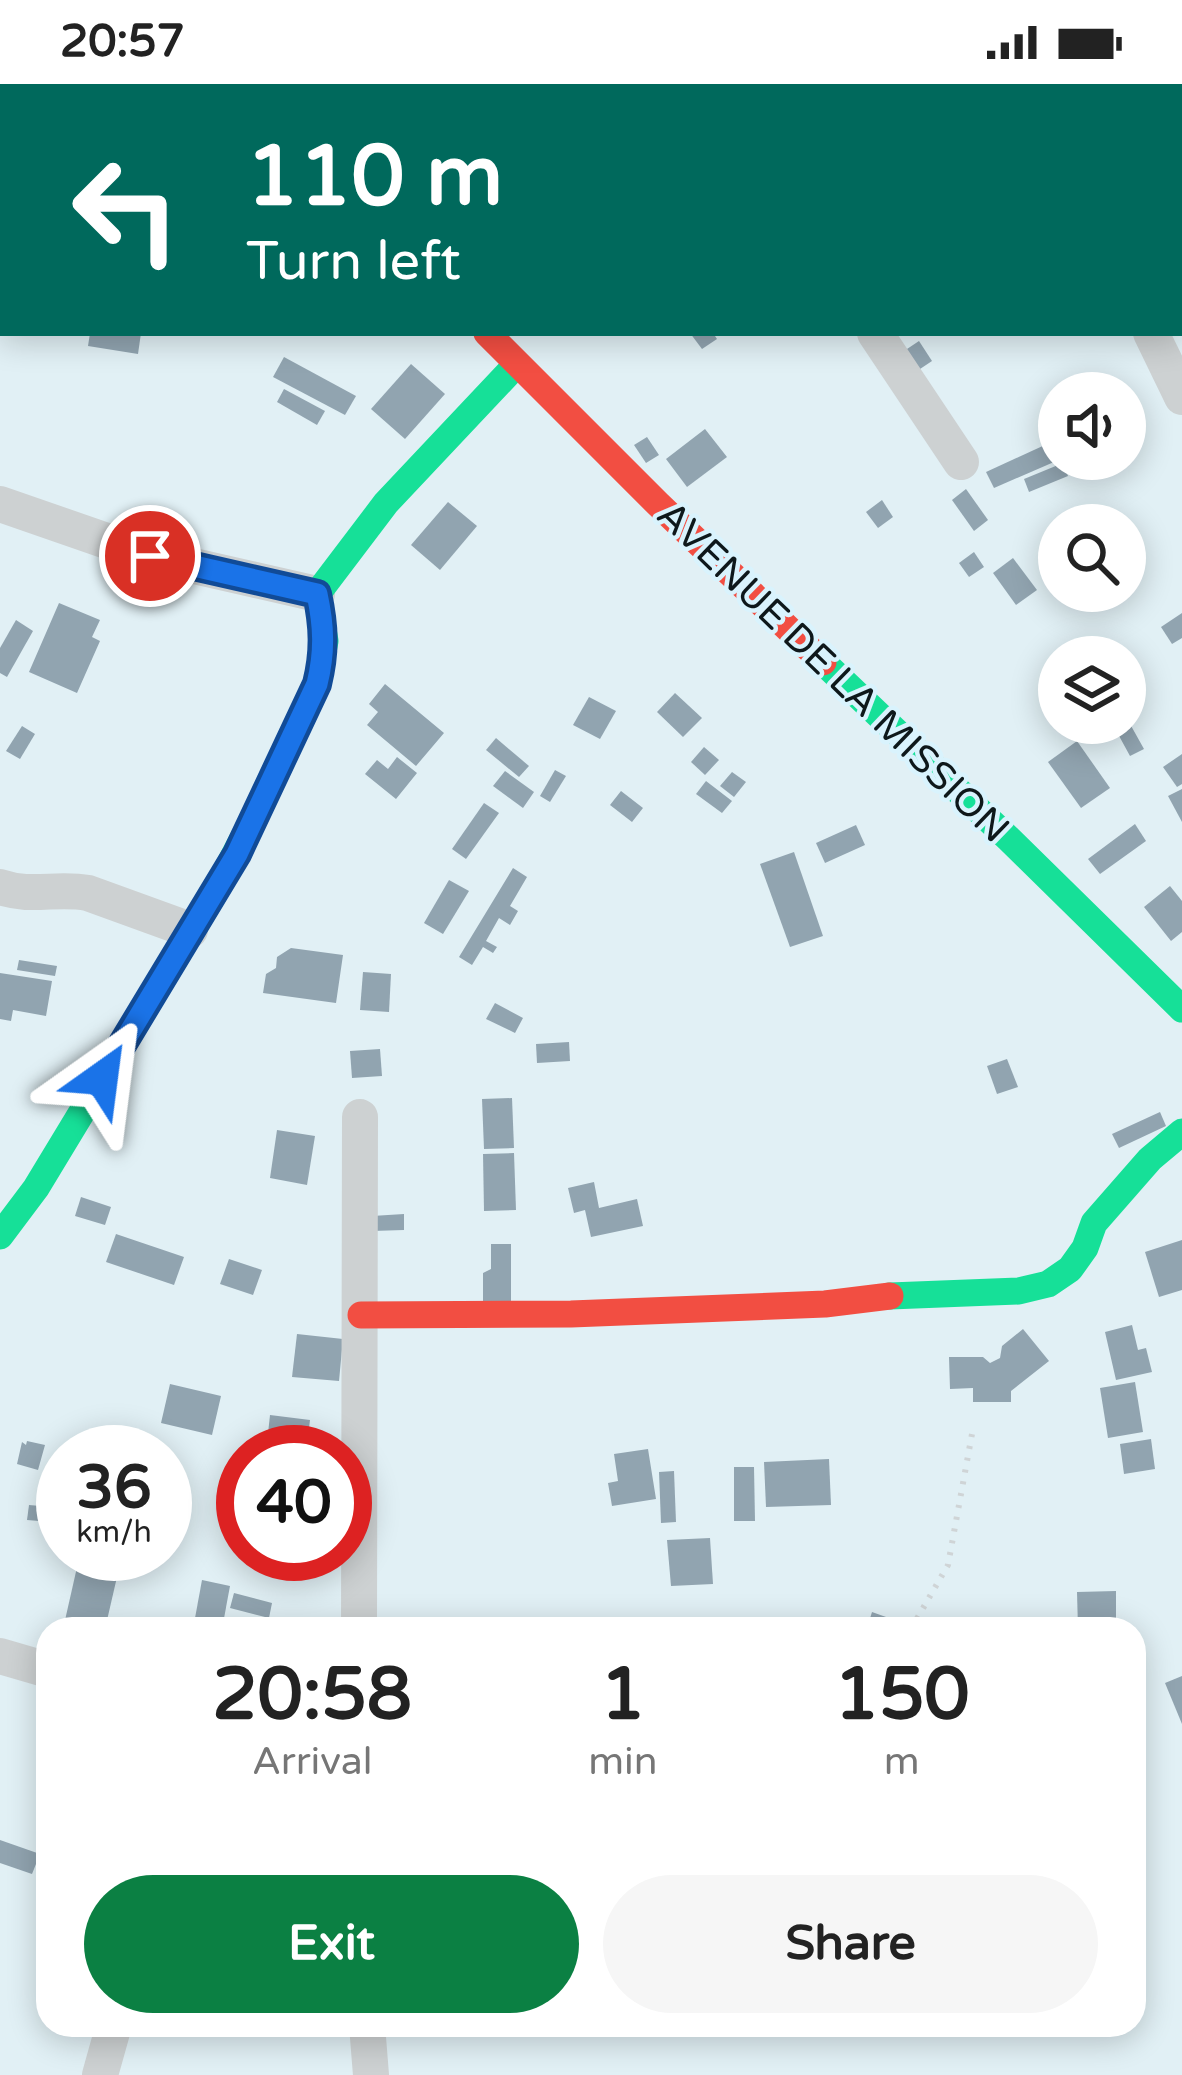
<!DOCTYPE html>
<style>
body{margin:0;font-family:"Varela Round",sans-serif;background:#f6f6f6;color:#222;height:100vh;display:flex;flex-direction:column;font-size:45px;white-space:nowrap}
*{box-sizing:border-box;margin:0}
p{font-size:39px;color:#767676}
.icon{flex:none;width:66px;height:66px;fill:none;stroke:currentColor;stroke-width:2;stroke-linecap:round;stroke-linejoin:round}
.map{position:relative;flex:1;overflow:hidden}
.panel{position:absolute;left:36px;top:1533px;width:1110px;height:420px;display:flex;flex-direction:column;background:#fff;border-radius:36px;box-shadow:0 6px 30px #0003}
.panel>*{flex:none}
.banner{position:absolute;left:0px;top:0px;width:1182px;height:252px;box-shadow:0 6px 30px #0003;background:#00695c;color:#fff;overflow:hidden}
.fabs{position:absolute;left:1038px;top:288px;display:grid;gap:24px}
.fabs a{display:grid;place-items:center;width:108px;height:108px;border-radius:50%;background:#fff;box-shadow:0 6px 30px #0003;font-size:60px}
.speed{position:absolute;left:36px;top:1341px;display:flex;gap:24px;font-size:60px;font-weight:700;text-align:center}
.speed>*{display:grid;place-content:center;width:156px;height:156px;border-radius:50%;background:#fff;box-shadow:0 6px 30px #0003;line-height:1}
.speed small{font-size:30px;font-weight:400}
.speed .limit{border:18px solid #d22;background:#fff;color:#111}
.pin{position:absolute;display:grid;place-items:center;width:102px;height:102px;color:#fff;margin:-51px;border:6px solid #fff;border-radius:50%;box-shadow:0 3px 12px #0007}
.me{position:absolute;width:132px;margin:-66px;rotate:31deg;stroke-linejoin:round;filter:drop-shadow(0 0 9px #0008)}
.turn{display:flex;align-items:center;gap:42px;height:252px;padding:0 48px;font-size:54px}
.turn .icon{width:156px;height:156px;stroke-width:2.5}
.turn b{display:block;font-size:84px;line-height:102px}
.eta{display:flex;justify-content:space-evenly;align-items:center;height:204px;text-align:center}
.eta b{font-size:72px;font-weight:700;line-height:84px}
.cta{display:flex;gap:24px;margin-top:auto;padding:24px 48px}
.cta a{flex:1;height:138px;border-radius:72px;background:#0b8043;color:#fff;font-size:48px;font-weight:700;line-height:138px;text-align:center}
.cta a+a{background:#f6f6f6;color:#222}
.status{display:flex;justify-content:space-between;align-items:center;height:84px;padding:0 60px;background:#fff;direction:ltr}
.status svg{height:33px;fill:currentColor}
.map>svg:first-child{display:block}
.building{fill:#91a4b0}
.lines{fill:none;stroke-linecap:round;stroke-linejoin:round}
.path{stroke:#cfd4d6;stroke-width:6;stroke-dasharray:3 9;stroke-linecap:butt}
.street{stroke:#cdd1d2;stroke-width:36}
.fast{stroke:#16e098;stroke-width:27}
.jam{stroke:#f24e42;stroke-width:27}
.route-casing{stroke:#114b97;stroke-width:30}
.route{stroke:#1a73e8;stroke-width:21}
.labels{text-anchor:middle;stroke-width:9;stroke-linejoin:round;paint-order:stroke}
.street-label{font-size:39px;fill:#0e181b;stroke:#d9f3fd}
</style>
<div class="status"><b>20:57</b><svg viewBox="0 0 49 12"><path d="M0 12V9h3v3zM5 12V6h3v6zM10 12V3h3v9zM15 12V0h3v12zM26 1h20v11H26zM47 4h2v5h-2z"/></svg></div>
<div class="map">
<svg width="1182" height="1991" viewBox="0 0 1182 1991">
<rect width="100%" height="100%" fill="#e1f0f5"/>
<g class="building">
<polygon points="90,249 141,249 138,270 88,262"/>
<polygon points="690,249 713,249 717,255 702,265"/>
<polygon points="919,257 932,277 911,291 898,271"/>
<polygon points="284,273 356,312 345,331 273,293"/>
<polygon points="411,280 445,310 405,355 371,325"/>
<polygon points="284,305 325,327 317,341 277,318"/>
<polygon points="705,345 727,373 687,403 666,375"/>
<polygon points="647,353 659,371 646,379 634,361"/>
<polygon points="1047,360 1054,378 994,404 986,388"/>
<polygon points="1063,379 1068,392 1029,408 1024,395"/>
<polygon points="966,405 988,436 974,447 952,416"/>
<polygon points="882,416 893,433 878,444 866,428"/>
<polygon points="448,418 477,442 440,486 411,461"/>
<polygon points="974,468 984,483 969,493 959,479"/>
<polygon points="1013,474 1037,506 1016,521 993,489"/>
<polygon points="59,519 100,536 92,553 100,557 77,609 29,588"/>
<polygon points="1182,529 1182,554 1172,560 1161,543"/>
<polygon points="16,536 33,547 7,593 0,589 0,564"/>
<polygon points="385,600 444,649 416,682 367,641 378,628 369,620"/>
<polygon points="675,609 702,634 683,653 657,628"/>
<polygon points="589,613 616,627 600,655 573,641"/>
<polygon points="1125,631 1144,665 1130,672 1112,639 1125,639"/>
<polygon points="22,642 35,650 20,675 6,667"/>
<polygon points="496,654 529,682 519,693 486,666"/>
<polygon points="1077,657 1110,704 1081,724 1048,678"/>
<polygon points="704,663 719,676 705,691 691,678"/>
<polygon points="1182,670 1182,700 1177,703 1163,683"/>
<polygon points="397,673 417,689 396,715 365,690 377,676 388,685"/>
<polygon points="555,686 566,692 550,718 540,712"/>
<polygon points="505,687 534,708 523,724 493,702"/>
<polygon points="732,688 746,698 734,713 720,702"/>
<polygon points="706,697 732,717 722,729 696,710"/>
<polygon points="1182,705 1182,738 1168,712"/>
<polygon points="621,707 643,724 632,738 610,721"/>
<polygon points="484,719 499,729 466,775 452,765"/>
<polygon points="1135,740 1146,757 1100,790 1088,775"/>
<polygon points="856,741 865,761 825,779 816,759"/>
<polygon points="794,768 823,852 790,863 760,780"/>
<polygon points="513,784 527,793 510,822 518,827 510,841 499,834 486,857 497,863 493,869 483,863 472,881 459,873"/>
<polygon points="449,796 469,807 443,850 424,839"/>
<polygon points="1170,802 1182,817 1182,848 1171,857 1144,823"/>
<polygon points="291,864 343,871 336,919 263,909 266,890 276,884 277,873"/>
<polygon points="19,876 57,882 55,892 17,886"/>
<polygon points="363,888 391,890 389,928 360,926"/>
<polygon points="0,889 52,897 46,932 13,926 11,937 0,935"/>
<polygon points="495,919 523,934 515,949 486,935"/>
<polygon points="569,958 570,977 537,979 536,960"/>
<polygon points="380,965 382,992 352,994 350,967"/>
<polygon points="1007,975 1018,1003 997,1010 987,982"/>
<polygon points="512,1014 514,1064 484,1065 482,1015"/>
<polygon points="1160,1028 1166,1042 1119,1064 1112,1050"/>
<polygon points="277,1046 315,1052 307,1101 270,1094"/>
<polygon points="514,1069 516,1126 484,1127 483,1070"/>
<polygon points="594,1098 599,1124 637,1115 643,1142 591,1153 585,1126 574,1129 568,1104"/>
<polygon points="81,1113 111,1123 105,1141 75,1132"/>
<polygon points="404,1130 404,1146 372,1147 372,1132"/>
<polygon points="116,1150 184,1173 174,1201 106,1178"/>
<polygon points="1182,1156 1182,1206 1159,1213 1145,1168"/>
<polygon points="491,1160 511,1160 511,1218 483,1218 483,1189 491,1185"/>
<polygon points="229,1175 262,1186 253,1211 220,1200"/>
<polygon points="1132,1241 1138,1266 1146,1264 1152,1288 1116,1296 1105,1248"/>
<polygon points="1023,1245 1049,1277 1011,1307 1011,1318 973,1318 973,1304 950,1305 949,1273 983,1273 990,1279 1000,1274 1002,1262"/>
<polygon points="297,1250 343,1255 339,1297 292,1293"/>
<polygon points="1135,1298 1143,1348 1108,1354 1100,1304"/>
<polygon points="170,1300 221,1312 212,1351 161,1339"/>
<polygon points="270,1331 310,1336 306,1368 266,1368"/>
<polygon points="1151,1355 1155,1385 1124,1390 1120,1360"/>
<polygon points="27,1357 45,1361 38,1386 17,1380 22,1358 26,1361"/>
<polygon points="648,1365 656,1415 612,1422 608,1399 618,1397 614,1370"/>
<polygon points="829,1375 831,1421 766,1423 764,1378"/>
<polygon points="734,1383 754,1383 755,1437 734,1437"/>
<polygon points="674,1387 676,1438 661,1439 659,1388"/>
<polygon points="29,1421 63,1424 63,1439 27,1436"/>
<polygon points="710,1454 713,1500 671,1502 667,1456"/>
<polygon points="80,1470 120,1480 105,1545 63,1545"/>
<polygon points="202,1496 230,1502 222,1545 193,1545"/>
<polygon points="1116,1507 1116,1545 1078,1545 1077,1508"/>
<polygon points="234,1509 272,1519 269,1534 230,1524"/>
<polygon points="872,1528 903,1539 901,1545 867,1544"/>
<polygon points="1182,1592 1182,1640 1165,1599"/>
<polygon points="0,1756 40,1770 32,1790 0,1779"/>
</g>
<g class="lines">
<polyline class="path" points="911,1545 948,1481 972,1350"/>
<g class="street">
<polyline points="234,0 237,3"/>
<polyline points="727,0 728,3"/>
<polyline points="1022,0 1024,3"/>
<polyline points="1179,146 1182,145"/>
<polyline points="875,249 961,378"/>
<polyline points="1151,249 1182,313"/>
<polyline points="0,420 150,472 317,510"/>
<path d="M0 803C32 814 56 803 88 809L190 846"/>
<polyline points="359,1545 360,1033"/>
<polyline points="0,1572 48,1586"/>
<polyline points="367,1941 371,1991"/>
<polyline points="100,1991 114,1941"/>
</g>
<g class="fast">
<polyline points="823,578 1009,755 1182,925"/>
<polyline points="0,1152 36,1104 214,810 260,722 317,600 325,557 317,510 386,419 517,280"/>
<polyline points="890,1212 1019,1207 1048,1200 1070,1185 1085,1164 1094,1139 1150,1075 1182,1048"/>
</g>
<g class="jam">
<polyline points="487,249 658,420 823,578"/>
<polyline points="361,1231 571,1230 825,1220 890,1212"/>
</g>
</g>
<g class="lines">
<g class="route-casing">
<path id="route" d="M102 994 237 770 317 600C325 568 324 542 317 510L150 472"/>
</g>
<use href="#route" class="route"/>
</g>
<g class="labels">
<g class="street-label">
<text transform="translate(834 587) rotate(44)" y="14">AVENUE DE LA MISSION</text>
</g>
</g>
</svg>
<div class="fabs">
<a><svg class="icon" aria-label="sound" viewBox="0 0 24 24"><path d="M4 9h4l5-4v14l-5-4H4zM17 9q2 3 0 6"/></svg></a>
<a><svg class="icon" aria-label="search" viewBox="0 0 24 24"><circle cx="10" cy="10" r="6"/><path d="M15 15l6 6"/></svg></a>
<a><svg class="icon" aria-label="layers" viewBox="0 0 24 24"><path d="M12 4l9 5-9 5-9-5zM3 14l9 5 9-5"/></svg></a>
</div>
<div class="speed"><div>36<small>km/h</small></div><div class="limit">40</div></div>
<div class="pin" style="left:150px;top:472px;background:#d93025"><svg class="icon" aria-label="arrive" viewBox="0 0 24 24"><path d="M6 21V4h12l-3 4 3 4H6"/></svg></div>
<svg class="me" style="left:102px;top:994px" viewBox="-20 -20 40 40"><path d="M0-17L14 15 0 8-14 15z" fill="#1a73e8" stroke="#fff" stroke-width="4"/></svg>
<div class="banner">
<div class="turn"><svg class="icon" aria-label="left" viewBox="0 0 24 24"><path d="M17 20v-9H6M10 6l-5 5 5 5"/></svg><div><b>110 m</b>Turn left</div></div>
</div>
<section class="panel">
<div class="eta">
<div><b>20:58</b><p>Arrival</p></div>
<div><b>1</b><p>min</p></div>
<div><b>150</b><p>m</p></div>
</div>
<div class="cta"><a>Exit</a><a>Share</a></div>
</section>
</div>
